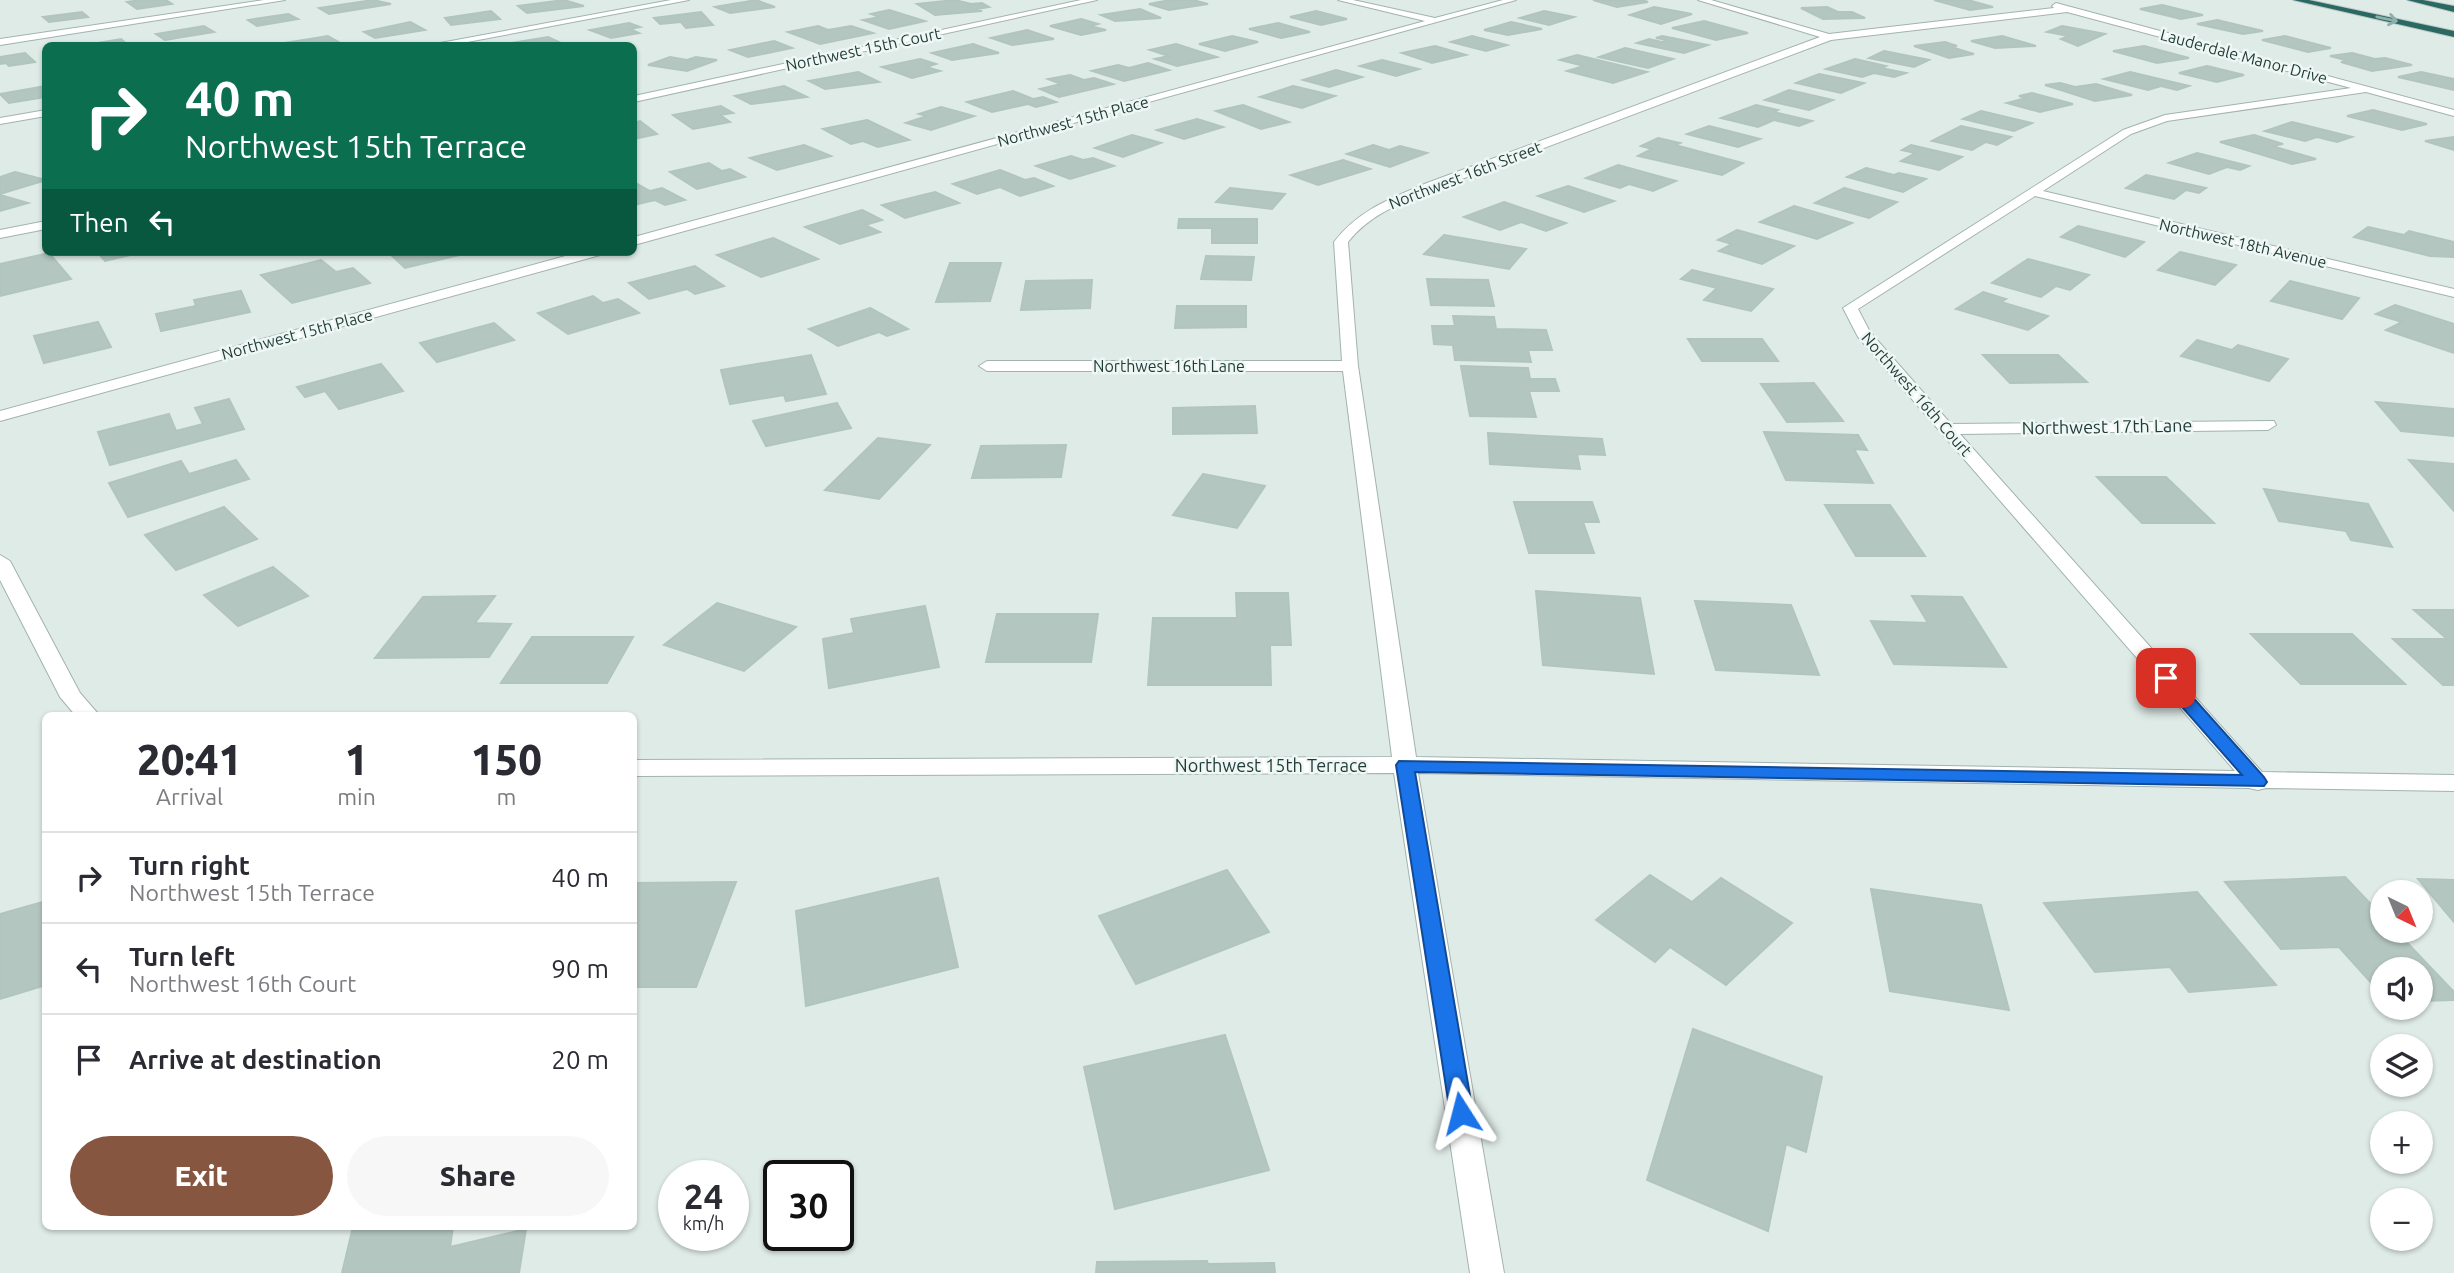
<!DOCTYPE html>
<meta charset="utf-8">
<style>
body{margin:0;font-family:Ubuntu,sans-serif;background:#f7f7f7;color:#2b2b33;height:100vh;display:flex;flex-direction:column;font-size:26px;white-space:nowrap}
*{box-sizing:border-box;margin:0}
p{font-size:23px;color:#7c7c81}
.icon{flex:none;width:38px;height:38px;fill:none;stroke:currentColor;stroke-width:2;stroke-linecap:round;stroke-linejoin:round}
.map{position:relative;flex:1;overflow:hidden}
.details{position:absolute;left:42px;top:712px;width:595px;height:518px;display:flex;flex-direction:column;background:#fff;border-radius:10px;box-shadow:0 2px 5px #0004}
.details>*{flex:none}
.banner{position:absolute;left:42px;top:42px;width:595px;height:214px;border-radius:10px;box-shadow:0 2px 5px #0004;background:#0b6e4f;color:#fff;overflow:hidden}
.needle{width:46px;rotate:137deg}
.buttons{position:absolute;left:2370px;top:880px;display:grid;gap:14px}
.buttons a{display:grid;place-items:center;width:63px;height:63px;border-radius:50%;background:#fff;box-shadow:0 2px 5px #0004;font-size:35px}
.speed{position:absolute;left:658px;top:1160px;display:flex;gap:14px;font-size:35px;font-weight:700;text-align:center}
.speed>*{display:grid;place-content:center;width:91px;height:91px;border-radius:50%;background:#fff;box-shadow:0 2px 5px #0004;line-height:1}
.speed small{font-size:18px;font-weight:400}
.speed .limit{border:4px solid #111;border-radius:10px;background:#fff;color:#111}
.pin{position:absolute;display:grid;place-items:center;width:60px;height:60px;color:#fff;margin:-30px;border-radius:14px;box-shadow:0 4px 10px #0006}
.me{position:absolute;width:77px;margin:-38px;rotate:351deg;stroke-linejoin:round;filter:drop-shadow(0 0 5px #0008)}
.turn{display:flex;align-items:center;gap:24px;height:147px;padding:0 28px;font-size:32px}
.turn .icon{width:91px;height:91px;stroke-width:2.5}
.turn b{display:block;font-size:49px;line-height:60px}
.then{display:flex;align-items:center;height:66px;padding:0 28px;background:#0003;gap:14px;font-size:26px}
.eta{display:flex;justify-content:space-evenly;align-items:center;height:119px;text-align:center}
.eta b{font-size:42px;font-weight:800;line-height:49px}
.primary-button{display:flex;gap:14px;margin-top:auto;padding:14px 28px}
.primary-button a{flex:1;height:80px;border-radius:42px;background:#875640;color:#fff;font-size:28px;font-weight:800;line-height:80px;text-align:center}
.primary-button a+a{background:#f7f7f7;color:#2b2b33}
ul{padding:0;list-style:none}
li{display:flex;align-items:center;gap:21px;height:91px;padding:0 28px;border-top:2px solid #e1e1e2}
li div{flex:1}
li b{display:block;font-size:26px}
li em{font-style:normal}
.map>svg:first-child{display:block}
.building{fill:#b4c6c0;stroke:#b1c5be;stroke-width:2}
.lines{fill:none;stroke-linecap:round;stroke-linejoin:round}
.street-casing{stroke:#a2b3af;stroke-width:2}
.highway-casing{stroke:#c0c8c7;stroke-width:2}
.street{fill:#fff;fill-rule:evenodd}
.highway{fill:#2a6962;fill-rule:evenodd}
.oneway{stroke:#8cb0ab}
.route{fill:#1a73e8;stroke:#114b97;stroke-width:2}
.labels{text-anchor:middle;stroke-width:5;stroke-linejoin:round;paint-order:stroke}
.far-street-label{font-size:16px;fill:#1f3b37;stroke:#eff7f4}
.street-label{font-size:18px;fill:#1f3b37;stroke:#eff7f4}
</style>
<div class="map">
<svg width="2454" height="1273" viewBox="0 0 2454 1273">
<rect width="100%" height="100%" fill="#dfebe7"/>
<g class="building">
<polygon points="141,0 166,0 172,4 137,9 127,2"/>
<polygon points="373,0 391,4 329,14 319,8"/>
<polygon points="564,0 584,6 527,13 518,6"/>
<polygon points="756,0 775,7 730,13 715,7"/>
<polygon points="955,0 971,4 982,3 989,7 977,9 982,11 935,15 917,4"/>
<polygon points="1170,0 1193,0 1208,4 1169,10 1149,4"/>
<polygon points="1593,0 1642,0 1648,2 1617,7"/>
<polygon points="1934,0 1968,0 1993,7 1970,10"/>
<polygon points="2162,5 2203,15 2181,19 2140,9"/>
<polygon points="1654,7 1692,14 1661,24 1630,15"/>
<polygon points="1827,7 1838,12 1852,12 1865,18 1823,19 1801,8"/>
<polygon points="1140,9 1161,18 1115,21 1101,15"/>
<polygon points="889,10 925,21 889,29 863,20 880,17 871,14"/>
<polygon points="491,11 500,19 451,25 445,18"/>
<polygon points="1316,11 1347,19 1321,25 1290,17"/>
<polygon points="1544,11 1574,17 1549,25 1520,18"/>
<polygon points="82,12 88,17 49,22 43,17"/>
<polygon points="701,12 713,25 686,28 681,22 660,24 654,18"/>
<polygon points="288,14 298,19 257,26 248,20"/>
<polygon points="1081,19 1098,24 1090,26 1106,30 1081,35 1050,26"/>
<polygon points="2217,20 2263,31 2243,34 2197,24"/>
<polygon points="1704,21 1748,33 1716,40 1672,28"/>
<polygon points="410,22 425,30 375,38 364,32"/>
<polygon points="1511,22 1542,29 1508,35 1484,30"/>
<polygon points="629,23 640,27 630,29 639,33 611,38 590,30"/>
<polygon points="1278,23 1310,32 1281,38 1249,29"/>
<polygon points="204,26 214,32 165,40 156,34"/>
<polygon points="818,26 828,30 851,26 873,33 820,44 788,32"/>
<polygon points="2062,26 2105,34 2078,46 2061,39 2069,36 2047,32"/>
<polygon points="1027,30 1054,39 1012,45 991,38"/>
<polygon points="328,36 346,46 278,44"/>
<polygon points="1232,36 1258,42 1225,51 1199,44"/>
<polygon points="1472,36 1507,45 1486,51 1451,42"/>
<polygon points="1662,36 1708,45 1684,53 1637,43 1649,39 1662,42 1668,40 1656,38"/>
<polygon points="2002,36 2036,46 1995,48 1971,41"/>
<polygon points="2285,36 2331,48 2308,52 2262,40"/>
<polygon points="548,37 565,45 499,45"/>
<polygon points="121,39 129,46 80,46"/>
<polygon points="774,41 792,48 748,57 730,50"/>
<polygon points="1945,42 1957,46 1951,47 1974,54 1949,58 1914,46"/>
<polygon points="973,44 999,53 952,60 932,53"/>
<polygon points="1176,44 1217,57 1177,66 1155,59 1169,56 1150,50"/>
<polygon points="1435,46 1466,55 1432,63 1402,53"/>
<polygon points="2144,46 2189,58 2157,63 2113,51"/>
<polygon points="1625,48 1673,59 1648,68 1599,57"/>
<polygon points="1884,51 1929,60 1914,67 1869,58"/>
<polygon points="25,53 35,62 9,66 6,63 0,64 0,57"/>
<polygon points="2352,53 2375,59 2385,58 2412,65 2372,71 2341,62 2349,61 2330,56"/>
<polygon points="1577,55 1647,72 1613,83 1567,71 1584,66 1560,60"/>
<polygon points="670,57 687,60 696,57 717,60 687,71 648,65"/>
<polygon points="920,59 936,64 926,67 940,71 912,78 882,67"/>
<polygon points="1855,59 1886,66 1881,68 1906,73 1894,77 1874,73 1862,77 1826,69"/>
<polygon points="1382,60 1419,69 1396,76 1360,66"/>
<polygon points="1148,63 1169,70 1124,81 1092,71 1118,65 1129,68"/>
<polygon points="2207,66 2244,75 2217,82 2179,73"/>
<polygon points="1336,70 1362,77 1329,87 1303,80"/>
<polygon points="858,72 879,82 825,89 809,81"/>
<polygon points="2130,72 2189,86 2177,90 2161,86 2148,90 2104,79"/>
<polygon points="2421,72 2454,79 2454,90 2398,77"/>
<polygon points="1819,74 1864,83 1841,93 1796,83"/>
<polygon points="1070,75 1084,80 1094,78 1113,84 1059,97 1040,89 1061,84 1048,79"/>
<polygon points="2060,83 2075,87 2096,84 2132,95 2095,101 2045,85"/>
<polygon points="46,86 46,97 9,103 0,94"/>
<polygon points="784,86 807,97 751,104 735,96"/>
<polygon points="1293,86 1335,96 1302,108 1260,97"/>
<polygon points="1789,90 1833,100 1809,110 1765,100"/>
<polygon points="1013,91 1033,99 1043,97 1056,102 1036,107 1028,104 992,112 967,102"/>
<polygon points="2032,93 2073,104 2040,112 2007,103 2026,98 2019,96"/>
<polygon points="1243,105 1289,122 1261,129 1216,111"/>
<polygon points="1756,105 1778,110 1774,112 1812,121 1799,126 1774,120 1758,127 1721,118"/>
<polygon points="721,106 733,113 720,115 730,122 693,129 673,115"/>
<polygon points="941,107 974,116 931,130 906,123 927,116 919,114"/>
<polygon points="2373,110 2427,124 2402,130 2347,116"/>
<polygon points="1981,111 2032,123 2014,131 1963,119"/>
<polygon points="1197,119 1223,127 1184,139 1157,130"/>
<polygon points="867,120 909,140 878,147 863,141 851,144 823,129"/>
<polygon points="640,121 657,134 634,139 634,123"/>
<polygon points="2292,122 2352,137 2337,142 2317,137 2305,141 2265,131"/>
<polygon points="1709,126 1760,139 1738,147 1687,134"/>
<polygon points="1961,126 2011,137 1997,145 1986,142 1972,150 1932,141"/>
<polygon points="1132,135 1161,143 1123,157 1095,148"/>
<polygon points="2254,135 2283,144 2272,146 2316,159 2292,164 2220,142"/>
<polygon points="2454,137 2454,150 2425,141"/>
<polygon points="1658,138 1680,143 1675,145 1743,163 1722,175 1638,156 1652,149 1641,146"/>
<polygon points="804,145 831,156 777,170 750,158"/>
<polygon points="1373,145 1389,150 1400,146 1427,153 1390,167 1347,154"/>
<polygon points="1911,145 1962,157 1939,170 1901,161 1915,153 1902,150"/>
<polygon points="2197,153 2249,166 2240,170 2227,167 2209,174 2169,163"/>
<polygon points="1071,156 1083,160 1093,158 1114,166 1070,179 1036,166"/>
<polygon points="1343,160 1370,169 1318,185 1291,175"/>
<polygon points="709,163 722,171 730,169 745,177 697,189 670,172"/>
<polygon points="1618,165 1676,181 1653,191 1629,184 1620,188 1586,178"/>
<polygon points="1866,168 1894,175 1899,173 1926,179 1903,192 1847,177"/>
<polygon points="1000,170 1025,180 1034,178 1053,186 1020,196 1000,187 977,194 953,184"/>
<polygon points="15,172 46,180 0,194 0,177"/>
<polygon points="2146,175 2206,188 2199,193 2186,190 2174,199 2126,188"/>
<polygon points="634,182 650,191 662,188 685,200 665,205 655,200 634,205"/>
<polygon points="1568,186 1614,201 1584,212 1538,196"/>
<polygon points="1230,188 1285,194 1272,209 1216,202"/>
<polygon points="1844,188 1897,202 1869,218 1815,203"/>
<polygon points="935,192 959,203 905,218 882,205"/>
<polygon points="0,195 28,203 0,211"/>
<polygon points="1504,202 1566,223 1546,231 1521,222 1500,230 1464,217"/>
<polygon points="1794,206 1852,223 1817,239 1760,222"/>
<polygon points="862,210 882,220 865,225 880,232 840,244 805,227"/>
<polygon points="1179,219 1257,219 1257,243 1212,243 1212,228 1178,228"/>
<polygon points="2078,226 2144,242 2125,257 2061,237"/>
<polygon points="2368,227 2404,235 2409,231 2454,242 2454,257 2430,256 2354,237"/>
<polygon points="1737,230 1794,246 1762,264 1719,251 1732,244 1718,240"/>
<polygon points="1444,235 1526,249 1509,269 1424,254"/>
<polygon points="773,238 818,259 761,277 717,255"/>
<polygon points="97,252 143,252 105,261"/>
<polygon points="388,252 472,252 405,268"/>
<polygon points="2180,252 2236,265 2215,285 2158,270"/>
<polygon points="49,253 71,279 0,296 0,264"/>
<polygon points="1206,256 1254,257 1251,280 1201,279"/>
<polygon points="2028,259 2089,275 2070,290 2056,286 2041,297 1992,283"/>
<polygon points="321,260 336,272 353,268 370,283 292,303 261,275"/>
<polygon points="950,263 1001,263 990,301 936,302"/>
<polygon points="695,266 724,286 695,294 687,289 649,299 629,283"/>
<polygon points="1692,270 1773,289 1751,311 1704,300 1717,288 1681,279"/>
<polygon points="1427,279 1488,280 1494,306 1431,305"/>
<polygon points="1092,280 1090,308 1021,310 1026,281"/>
<polygon points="2290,281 2359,298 2342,319 2271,301"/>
<polygon points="241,291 250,312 161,331 156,314 196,306 194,300"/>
<polygon points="1983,292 2006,299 2001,302 2048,316 2028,330 1956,309"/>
<polygon points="593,296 603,303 618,299 639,313 568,334 538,313"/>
<polygon points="2395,305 2454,324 2454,353 2386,330 2402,322 2376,314"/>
<polygon points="1177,306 1246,306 1246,327 1175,328"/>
<polygon points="870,308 908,329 887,336 879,332 838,346 809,329"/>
<polygon points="1453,316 1494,317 1496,329 1546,330 1552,350 1528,350 1531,362 1455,360 1453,345 1434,344 1432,326 1455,326"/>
<polygon points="98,322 111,347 44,363 34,336"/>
<polygon points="494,323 514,340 437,362 420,343"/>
<polygon points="1688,339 1762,339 1778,361 1702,361"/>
<polygon points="2197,340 2232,350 2238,345 2288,359 2269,381 2181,356"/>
<polygon points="811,355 826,394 786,401 784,395 730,404 721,370"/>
<polygon points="1983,355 2058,355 2087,382 2010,383"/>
<polygon points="381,364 403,391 339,409 325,391 305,397 297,387"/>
<polygon points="1461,366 1528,368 1530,379 1555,379 1559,391 1529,391 1536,417 1470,416"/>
<polygon points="1814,383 1843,421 1787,422 1761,384"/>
<polygon points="229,399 244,429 110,465 98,432 169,414 176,431 203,424 195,408"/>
<polygon points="2376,402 2454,409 2454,436 2401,431"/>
<polygon points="837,403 851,428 766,446 753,421"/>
<polygon points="1255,406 1257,433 1173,434 1173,408"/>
<polygon points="1764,432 1858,435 1867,450 1854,449 1873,483 1786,480"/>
<polygon points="1488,433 1602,439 1605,455 1577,454 1580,469 1490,464"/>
<polygon points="878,438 930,445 879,499 825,490"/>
<polygon points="1066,445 1061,477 972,478 981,446"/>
<polygon points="236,460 249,479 128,517 109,483 181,461 189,474"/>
<polygon points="2409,460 2454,464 2454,511"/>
<polygon points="1203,474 1265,486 1237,528 1173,515"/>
<polygon points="2097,477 2166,477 2214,523 2142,523"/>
<polygon points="2264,489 2368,504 2392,547 2351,540 2346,531 2279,521"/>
<polygon points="1514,502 1592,502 1599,522 1583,522 1594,553 1529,553"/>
<polygon points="1825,505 1890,505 1925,556 1856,556"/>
<polygon points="224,507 257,539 176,570 145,535"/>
<polygon points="273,567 308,596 238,626 204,595"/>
<polygon points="1536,591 1640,598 1654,674 1543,665"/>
<polygon points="1236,593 1288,593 1291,645 1270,645 1271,685 1148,685 1153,618 1237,618"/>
<polygon points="495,596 475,623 511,624 489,657 375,658 423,597"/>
<polygon points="1912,596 1962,597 2006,667 1894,664 1871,621 1928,623"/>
<polygon points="1695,601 1791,605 1819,675 1716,670"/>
<polygon points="717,603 796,627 744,671 664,645"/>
<polygon points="925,606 939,667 829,688 823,639 854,633 851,619"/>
<polygon points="2414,610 2454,610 2454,685 2443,685 2393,639 2447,639"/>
<polygon points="997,614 1098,614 1091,662 986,662"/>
<polygon points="2251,634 2352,634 2405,684 2301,684"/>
<polygon points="532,637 633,637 607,683 501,683"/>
<polygon points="1227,870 1269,932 1136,984 1099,916"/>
<polygon points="1650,875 1692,902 1721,878 1792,923 1726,985 1670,947 1655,962 1596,920"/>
<polygon points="2345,877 2382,916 2382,931 2396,931 2454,992 2454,1000 2420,1001 2420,970 2382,970 2382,995 2339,947 2281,949 2225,882"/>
<polygon points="938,878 958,967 806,1006 796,911"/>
<polygon points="2418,879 2454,880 2454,922"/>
<polygon points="736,882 696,987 634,987 634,883"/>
<polygon points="1871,889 1981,905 2009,1010 1890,991"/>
<polygon points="2197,892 2276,985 2189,992 2170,967 2095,972 2044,903"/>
<polygon points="46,901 46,985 0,999 0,914"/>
<polygon points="1693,1029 1822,1077 1806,1152 1786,1144 1768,1231 1647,1180"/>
<polygon points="1225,1035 1269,1170 1115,1209 1084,1067"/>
<polygon points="353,1227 453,1227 450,1247 526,1229 519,1273 342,1273"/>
<polygon points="1207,1261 1208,1264 1274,1263 1275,1273 1096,1273 1097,1262"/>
</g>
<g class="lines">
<g class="street-casing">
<g id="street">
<polygon points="264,0 285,0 0,45 0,39"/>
<polygon points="671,0 689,0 446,46 424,46"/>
<polygon points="1081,0 1097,0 634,102 634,96"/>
<polygon points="1338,0 1353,0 1435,18 1503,0 1516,0 634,245 634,237 1425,21"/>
<path d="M1698 0H1711L1829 34 2054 8 2052 6 2056 3 2454 110V116L2366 92 2167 121 2131 134 2043 191 2454 289V297L2035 196 1858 309 1870 332 1951 424 2274 421 2276 425 2268 430 1960 434 2262 772 2454 775V791L2266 788 2258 790 2249 788 1418 773 1504 1273H1470L1394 773 634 776V760L1392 757 1343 371H987L979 366 987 361H1342L1334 242C1358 210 1392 198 1427 183L1820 37ZM2067 12 2351 88 2165 115 2123 130 1843 308 1858 337 2235 771 1416 757 1358 366 1348 242C1370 214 1403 202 1435 189L1831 40Z"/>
<polygon points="46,110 46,116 0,124 0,118"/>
<polygon points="46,221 46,229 0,238 0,230"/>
<polygon points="580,252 602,252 600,255 0,421 0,411"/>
<polygon points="0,555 10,561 80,693 100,716 76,716 60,697 0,580"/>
</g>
</g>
<g class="highway-casing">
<g id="highway">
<polygon points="2293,0 2309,0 2454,31 2454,37"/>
<polygon points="2407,0 2423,0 2454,6 2454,12"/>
</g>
</g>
<use href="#street" class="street"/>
<use href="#highway" class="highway"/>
</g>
<defs><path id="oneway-shaft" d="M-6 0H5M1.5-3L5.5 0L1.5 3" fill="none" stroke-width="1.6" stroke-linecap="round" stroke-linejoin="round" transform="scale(1.75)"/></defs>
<use class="oneway" href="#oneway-shaft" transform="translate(2387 19) rotate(12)"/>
<polygon class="route" points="2166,673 2172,674 2264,777 2267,782 2264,786 1415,772 1473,1113 1469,1120 1461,1123 1453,1120 1450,1113 1396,765 1399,761 2242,775 2160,682 2158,678 2160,674"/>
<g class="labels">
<g class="far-street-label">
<text transform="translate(863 49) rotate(-12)" y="6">Northwest 15th Court</text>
<text transform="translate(2244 56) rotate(15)" y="6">Lauderdale Manor Drive</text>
<text transform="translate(1073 121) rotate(-15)" y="6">Northwest 15th Place</text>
<text transform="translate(1465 175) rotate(-21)" y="6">Northwest 16th Street</text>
<text transform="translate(2243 243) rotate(13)" y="6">Northwest 18th Avenue</text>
<text transform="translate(297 334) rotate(-15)" y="6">Northwest 15th Place</text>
<text x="1169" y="372">Northwest 16th Lane</text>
<text transform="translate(1917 394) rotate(49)" y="6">Northwest 16th Court</text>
</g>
<g class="street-label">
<text transform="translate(2107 427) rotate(-1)" y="6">Northwest 17th Lane</text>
<text x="1271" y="772">Northwest 15th Terrace</text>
</g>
</g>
</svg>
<div class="buttons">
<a><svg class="needle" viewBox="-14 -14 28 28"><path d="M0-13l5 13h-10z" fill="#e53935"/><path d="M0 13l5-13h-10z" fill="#7c7c81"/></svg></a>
<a><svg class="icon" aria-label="sound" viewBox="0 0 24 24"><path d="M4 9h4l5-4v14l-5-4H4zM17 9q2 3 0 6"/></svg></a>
<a><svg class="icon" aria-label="layers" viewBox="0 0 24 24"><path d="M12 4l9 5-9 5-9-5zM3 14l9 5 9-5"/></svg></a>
<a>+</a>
<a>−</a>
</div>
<div class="speed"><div>24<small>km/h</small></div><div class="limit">30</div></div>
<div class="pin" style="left:2166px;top:678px;background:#d93025"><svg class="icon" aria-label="arrive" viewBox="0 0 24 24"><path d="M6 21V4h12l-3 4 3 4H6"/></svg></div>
<svg class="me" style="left:1461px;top:1113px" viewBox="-20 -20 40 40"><path d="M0-17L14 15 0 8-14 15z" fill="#1a73e8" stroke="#fff" stroke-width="4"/></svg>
<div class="banner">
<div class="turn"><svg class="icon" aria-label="right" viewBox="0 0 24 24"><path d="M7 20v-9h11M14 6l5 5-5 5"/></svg><div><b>40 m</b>Northwest 15th Terrace</div></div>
<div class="then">Then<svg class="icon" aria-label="left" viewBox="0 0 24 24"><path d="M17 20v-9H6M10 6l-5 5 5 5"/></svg></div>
</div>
<section class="details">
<div class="eta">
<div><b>20:41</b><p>Arrival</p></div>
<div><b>1</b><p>min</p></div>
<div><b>150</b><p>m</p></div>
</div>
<ul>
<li><svg class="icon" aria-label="right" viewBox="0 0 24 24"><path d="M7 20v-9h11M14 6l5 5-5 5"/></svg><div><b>Turn right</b><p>Northwest 15th Terrace</p></div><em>40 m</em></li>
<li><svg class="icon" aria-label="left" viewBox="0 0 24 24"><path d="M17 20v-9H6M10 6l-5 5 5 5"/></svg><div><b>Turn left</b><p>Northwest 16th Court</p></div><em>90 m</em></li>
<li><svg class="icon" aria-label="arrive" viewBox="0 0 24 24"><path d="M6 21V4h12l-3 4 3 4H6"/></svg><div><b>Arrive at destination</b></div><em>20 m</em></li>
</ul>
<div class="primary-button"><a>Exit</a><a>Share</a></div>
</section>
</div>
